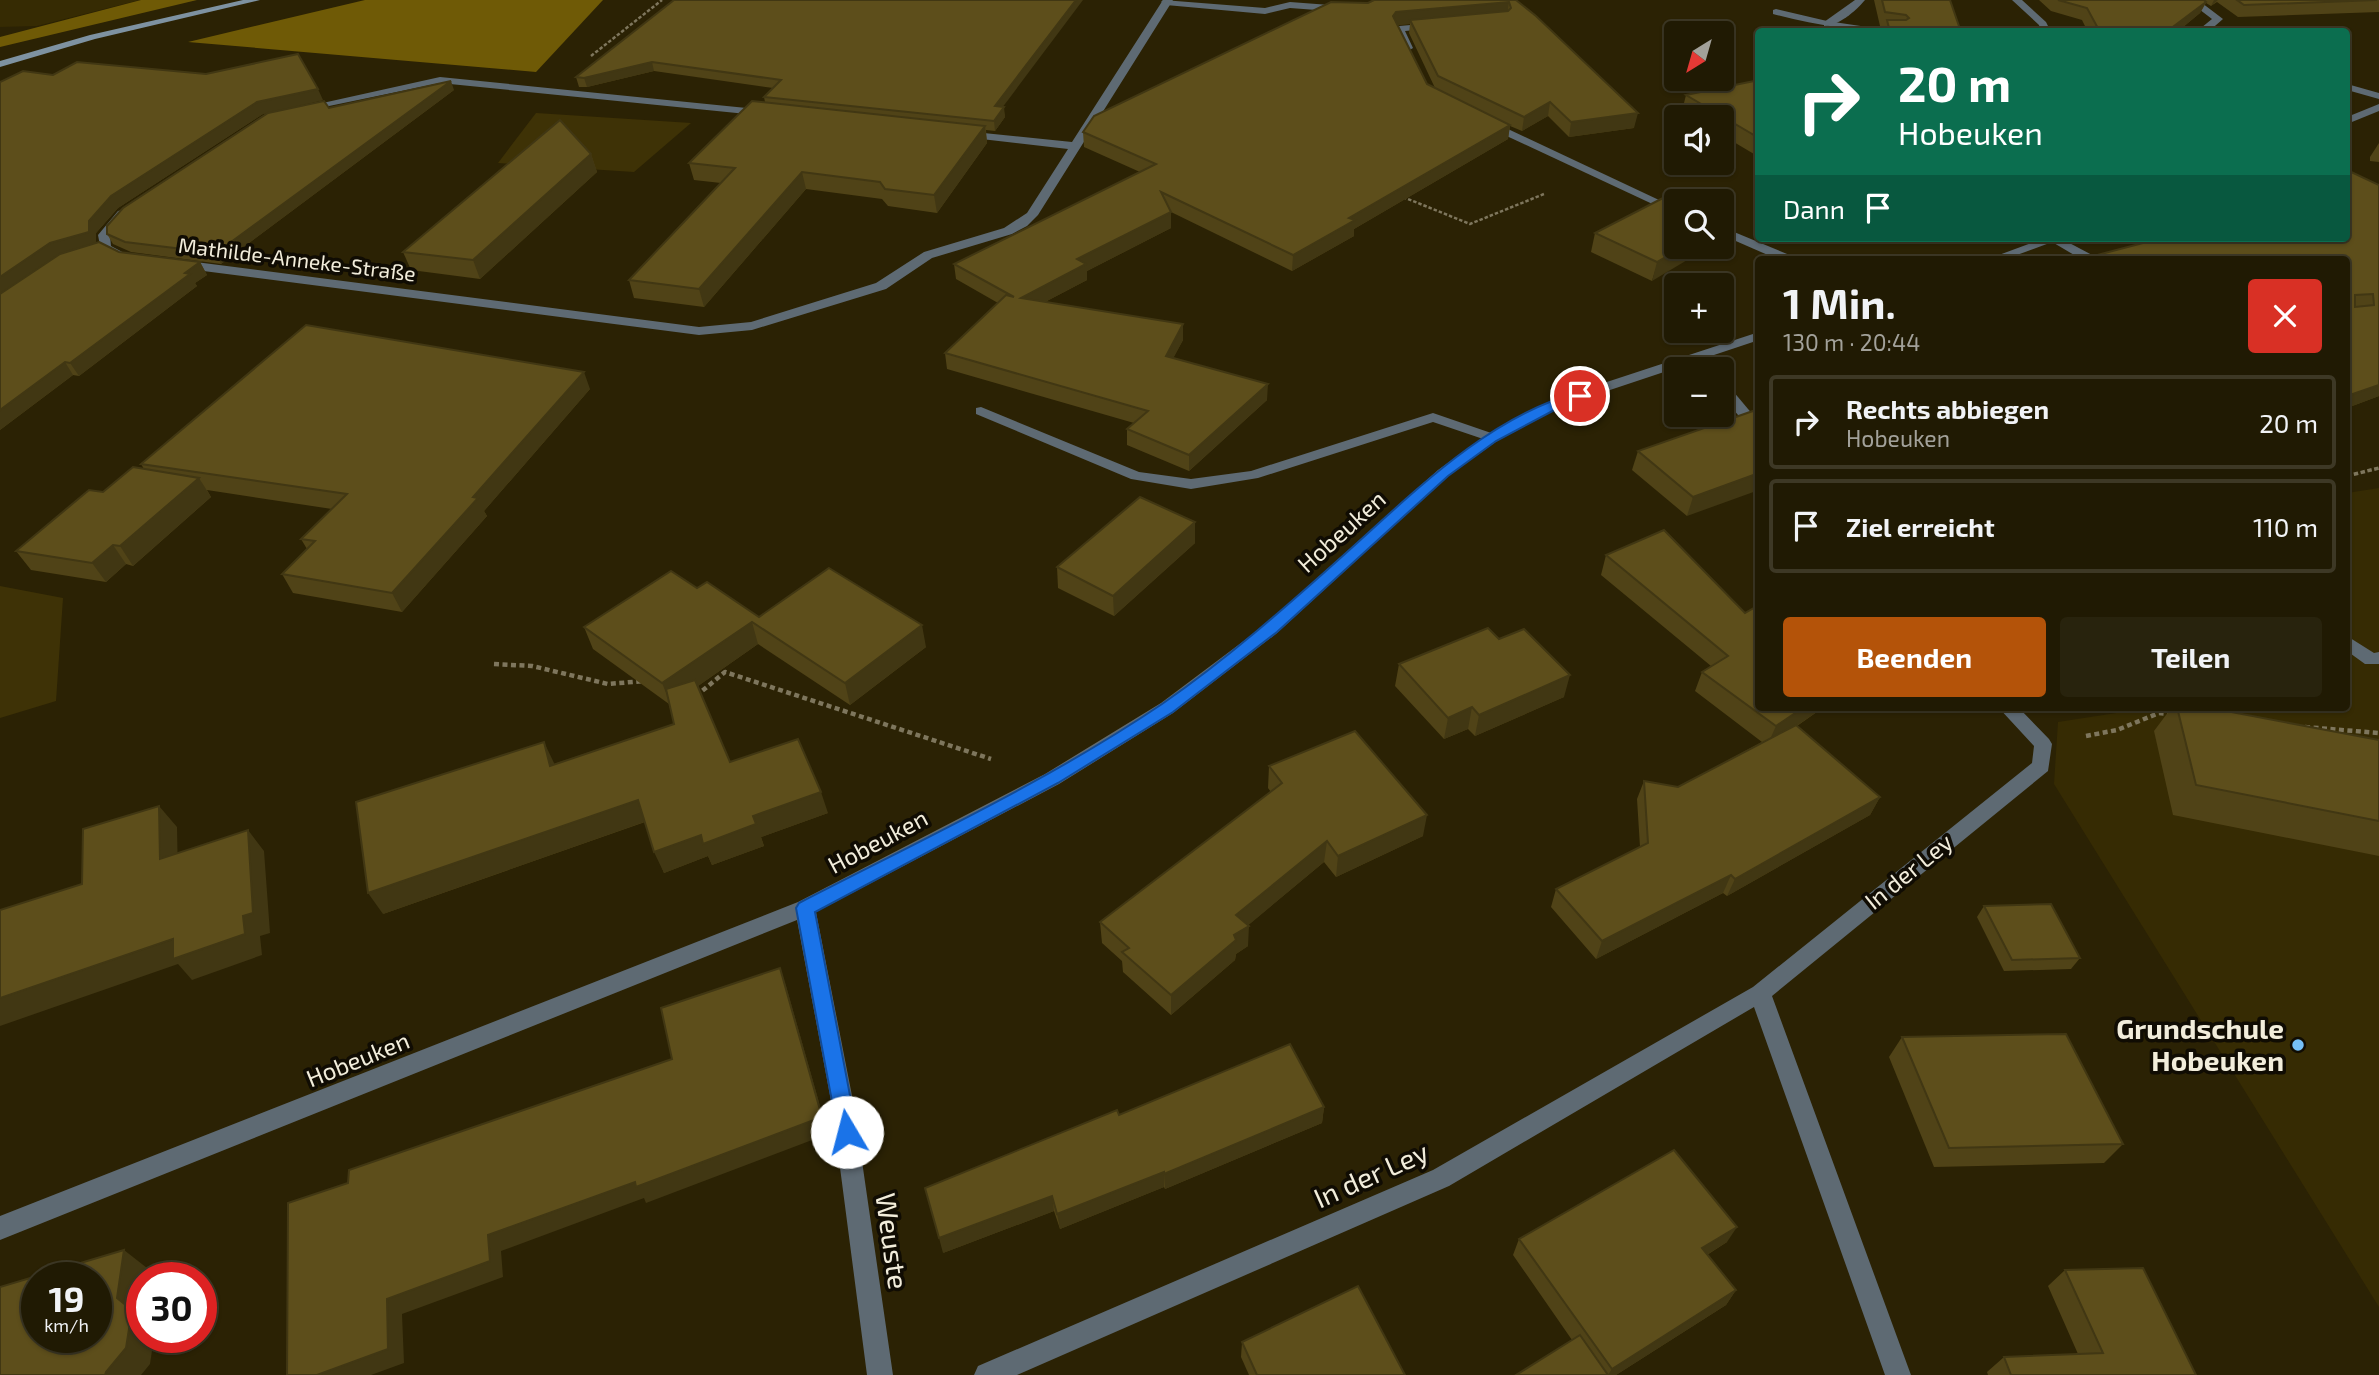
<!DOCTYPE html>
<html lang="de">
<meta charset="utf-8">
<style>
body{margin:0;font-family:"Exo 2",sans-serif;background:#28230d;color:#f1f3f6;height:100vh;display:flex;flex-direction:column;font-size:26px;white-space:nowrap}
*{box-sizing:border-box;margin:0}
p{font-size:23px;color:#a2a19a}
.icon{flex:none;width:38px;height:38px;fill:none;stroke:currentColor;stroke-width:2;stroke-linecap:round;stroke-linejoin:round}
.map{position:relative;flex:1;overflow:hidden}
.side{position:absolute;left:1755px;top:256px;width:595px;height:455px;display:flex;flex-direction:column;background:#201a03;border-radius:7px;box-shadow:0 2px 5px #0004,0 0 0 2px #3d3825}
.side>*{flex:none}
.guide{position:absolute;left:1755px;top:28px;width:595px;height:214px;border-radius:7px;box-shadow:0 2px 5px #0004,0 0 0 2px #3d3825;background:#0b6e4f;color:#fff;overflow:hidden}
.needle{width:46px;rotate:217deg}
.controls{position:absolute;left:1664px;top:21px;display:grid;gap:14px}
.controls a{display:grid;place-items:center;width:70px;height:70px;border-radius:7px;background:#201a03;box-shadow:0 2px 5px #0004,0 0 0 2px #3d3825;font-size:35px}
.speed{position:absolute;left:21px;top:1262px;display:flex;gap:14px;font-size:35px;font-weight:700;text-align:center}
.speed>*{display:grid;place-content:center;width:91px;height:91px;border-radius:50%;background:#201a03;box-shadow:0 2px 5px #0004,0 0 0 2px #3d3825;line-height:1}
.speed small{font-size:18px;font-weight:400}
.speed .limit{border:10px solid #d22;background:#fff;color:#111}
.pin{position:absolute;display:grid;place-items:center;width:60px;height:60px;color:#fff;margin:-30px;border:4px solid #fff;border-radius:50%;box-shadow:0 2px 7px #0007}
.me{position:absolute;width:77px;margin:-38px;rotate:352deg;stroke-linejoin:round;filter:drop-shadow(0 0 5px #0008)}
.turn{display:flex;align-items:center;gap:24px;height:147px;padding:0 28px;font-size:32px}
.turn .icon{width:91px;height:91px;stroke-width:2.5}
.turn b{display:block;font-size:49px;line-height:60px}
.then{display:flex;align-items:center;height:66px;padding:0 28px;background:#0003;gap:14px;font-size:26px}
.round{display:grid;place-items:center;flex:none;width:74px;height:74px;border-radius:7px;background:#28230d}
.overview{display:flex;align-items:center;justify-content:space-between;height:119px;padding:0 28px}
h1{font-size:42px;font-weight:700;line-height:52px}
.action{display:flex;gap:14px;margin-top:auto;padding:14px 28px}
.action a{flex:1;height:80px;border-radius:7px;background:#b45309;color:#fff;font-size:28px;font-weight:700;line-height:80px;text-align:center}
.action a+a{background:#28230d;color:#f1f3f6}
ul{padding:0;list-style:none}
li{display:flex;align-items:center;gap:21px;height:94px;margin:0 14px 10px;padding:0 14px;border:4px solid #3d3825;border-radius:7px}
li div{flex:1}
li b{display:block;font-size:26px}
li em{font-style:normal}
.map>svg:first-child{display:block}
.built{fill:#362b03}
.green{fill:#3e3206}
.forest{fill:#6f5a06}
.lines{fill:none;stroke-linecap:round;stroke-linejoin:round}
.path-far2{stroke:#7e765d;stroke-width:2.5;stroke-dasharray:3.5 2;stroke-linecap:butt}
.path-far1{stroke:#7e765d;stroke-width:3.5;stroke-dasharray:4.5 2.5;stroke-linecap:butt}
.path{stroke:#7e765d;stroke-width:4.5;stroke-dasharray:5 3.5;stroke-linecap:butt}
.lane{fill:#5e6a73;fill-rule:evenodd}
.street{fill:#5e6a73;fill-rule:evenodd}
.secondary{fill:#7e92a1;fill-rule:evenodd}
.wall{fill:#504317;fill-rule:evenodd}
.shaded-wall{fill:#413713}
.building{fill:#5d4e1b;stroke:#413713;stroke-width:2;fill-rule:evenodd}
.route{fill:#1a73e8;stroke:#114b97;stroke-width:2}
.poi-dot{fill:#76c0f7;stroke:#100c03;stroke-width:2.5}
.labels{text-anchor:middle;stroke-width:7;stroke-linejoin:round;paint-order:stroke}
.far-street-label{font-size:21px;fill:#f2eddb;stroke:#100c03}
.street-label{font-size:24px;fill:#f2eddb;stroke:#100c03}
.near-poi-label{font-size:28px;font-weight:bold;fill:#f2eddb;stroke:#100c03;text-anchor:end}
.near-street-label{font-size:28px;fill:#f2eddb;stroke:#100c03}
</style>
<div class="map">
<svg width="2379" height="1375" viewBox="0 0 2379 1375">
<rect width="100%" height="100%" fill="#2b2204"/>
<g class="built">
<polygon points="0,0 140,0 37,26 0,27"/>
<polygon points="2379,488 2379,1307 2054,784 2058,722 2155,707 2347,707 2347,493"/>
</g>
<g class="green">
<polygon points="536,113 691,123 634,172 498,163"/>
<polygon points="0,586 63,598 56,701 0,718"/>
</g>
<g class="forest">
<polygon points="141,0 197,0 0,47 0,37"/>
<polygon points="365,0 603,0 536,72 188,42"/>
</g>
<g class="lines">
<g class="path-far2">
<polyline points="591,56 662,0"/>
<polyline points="1403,197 1470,224 1544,194"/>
</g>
<polyline class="path-far1" points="2347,476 2379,468"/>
<g class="path">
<polyline points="494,664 532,666 608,684 644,681"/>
<polyline points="696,696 725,672 991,759"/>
<polyline points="2237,707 2242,719"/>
<polyline points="2305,727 2379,733"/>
<polyline points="2086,736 2117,730 2159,713 2171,714"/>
</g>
<g class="lane">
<polygon points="1163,0 1265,8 1290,2 1343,6 1348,9 1343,12 1290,8 1265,14 1166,5 1161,2"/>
<path d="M1855 0H1865C1856 11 1838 26 1824 26V22Z"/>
<polygon points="2012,0 2022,0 2046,22 2051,32 2041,32 2039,25"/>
<polygon points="2187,0 2198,0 2223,19 2208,32 2196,32 2212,19"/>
<polygon points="1434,23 1439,26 1437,28 1405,31 1413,48 1408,51 1403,48 1394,29 1399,26"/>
<polygon points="1483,121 1491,121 1676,208 1676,215 1483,125"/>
<polygon points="1722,227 1792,256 1794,259 1777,259 1722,235"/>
<polygon points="2060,238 2094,256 2096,259 2081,259 2047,239"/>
<polygon points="981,407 1139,472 1191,479 1251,471 1433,413 1497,435 1499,438 1492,442 1433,422 1258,478 1191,489 1131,479 976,414 976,408"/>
<polygon points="2347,636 2374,653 2379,652 2379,664 2365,664 2347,651"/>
</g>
<g class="street">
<polygon points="1163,0 1173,0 1038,215 1027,226 1012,234 932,258 886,289 752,330 699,335 180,268 174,264 180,260 699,327 751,322 876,283 924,252 1004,228 1027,213 1068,149 964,137 959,134 964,131 1072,142"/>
<path d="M1776 9 1827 21 1901 32C1856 32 1816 25 1773 14V10Z"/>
<polygon points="440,77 766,110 771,113 766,116 440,83 305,111 300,108"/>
<polygon points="2347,84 2379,93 2379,99 2347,90"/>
<polygon points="2379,104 2379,111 2347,124 2347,117"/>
<polygon points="122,210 128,214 110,235 111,246 128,255 122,259 101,251 98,235 118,211"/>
<polygon points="2045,238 2063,238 2006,259 1988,259"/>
<polygon points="1759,332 1759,340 1705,358 1714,369 1700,369 1694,362 1562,406 1497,441 1448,476 1277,633 1173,713 1059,784 816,912 854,1106 893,1375 867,1375 832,1106 797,920 0,1240 0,1216 798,902 1045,774 1161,703 1265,625 1438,470 1487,435 1552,400"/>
<polygon points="1722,383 1727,384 1759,422 1759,435 1754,434 1722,396"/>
<polygon points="1998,707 2018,707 2049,739 2052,744 2048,771 1772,996 1911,1375 1885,1375 1754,1007 1449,1186 1017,1375 974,1375 978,1366 1433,1170 1753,987 2032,763 2034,746"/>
</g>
<polygon class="secondary" points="243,0 260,0 95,39 0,67 0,61 90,35"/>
</g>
<g class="wall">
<polygon points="674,0 1003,107 1005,117 995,131 986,130 987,143 937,213 888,206 882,199 806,189 704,307 634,298 629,280 721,183 694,180 689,163 765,102 764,97 773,88 654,71 587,87 579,87 576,77"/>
<path d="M1516 0 1634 128 1569 137 1548 116 1522 131 1510 126 1508 139 1354 229V236L1292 271 1171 212V228L1087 271V280L1045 302 1183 324V340L1173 358 1267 400 1189 471 1127 445V429L1134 423 947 369 945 353 998 303 956 279 954 264 1140 172 1084 147 1083 132 1368 3ZM1410 24 1409 33 1435 88 1427 84 1397 25Z"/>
<polygon points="1874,0 1950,0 1961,32 1883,32 1885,27 1880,26"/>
<polygon points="2039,0 2379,0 2379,12 2238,17 2217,2 2211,6 2206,3 2200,13 2177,32 2088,32 2082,20 2051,11"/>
<polygon points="53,75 323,100 263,114 118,208 96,233 96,243 119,252 200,262 207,275 195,283 197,286 79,376 73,375 0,430"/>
<polygon points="1759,80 1759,157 1722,135 1722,117 1693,117 1682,111 1686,95"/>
<polygon points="454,90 221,264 131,252 113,244 107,234 329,108"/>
<polygon points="2379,143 2379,162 2370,161 2370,157"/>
<polygon points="591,154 597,172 480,279 411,270 403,252"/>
<polygon points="2379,185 2379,396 2347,408 2347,259"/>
<polygon points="1676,205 1652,281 1591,252 1595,233"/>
<polygon points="590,389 484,511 487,516 402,612 293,593 282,574 307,549 301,539 332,509 207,490 211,497 133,566 126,564 106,582 31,570 16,551 103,492 144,469 141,464"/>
<polygon points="1759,416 1687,516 1632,470 1638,451"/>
<polygon points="1195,522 1195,543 1114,616 1058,588 1057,567"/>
<polygon points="1664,530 1759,707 1824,707 1797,726 1880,797 1870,815 1727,896 1723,893 1596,959 1551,907 1556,889 1640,847 1637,799 1644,781 1678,787 1762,742 1695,691 1702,672 1711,666 1601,575 1606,555"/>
<polygon points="697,588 759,617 926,647 850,705 758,644 698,686 730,762 828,813 761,837 764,846 712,865 708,856 664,873 645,822 383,914 554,764 674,724 669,704 593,649 584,627"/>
<polygon points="1399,664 1564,697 1475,736 1468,729 1444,739 1395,686"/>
<polygon points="2172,707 2205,707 2379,740 2379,856 2173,815 2154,731"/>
<polygon points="1269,766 1423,836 1336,877 1324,862 1248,925 1248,946 1236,954 1235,960 1171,1015 1123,972 1122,961 1102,943 1100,922 1271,792 1268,788"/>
<polygon points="1984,906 2080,958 2071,969 2004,971 1977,917"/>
<polygon points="1902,1037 2123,1144 2104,1163 1934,1167 1889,1057"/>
<polygon points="1324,1107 1322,1123 1165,1189 1164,1187 1060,1229 1054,1211 943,1253 1119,1115"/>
<polygon points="1519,1239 1727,1242 1707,1255 1736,1290 1726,1305 1616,1375 1516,1375 1572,1340 1513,1255"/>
<polygon points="2065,1270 2196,1375 1988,1375 1987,1372 2004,1357 2078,1354 2048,1286"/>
<polygon points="1242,1342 1405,1375 1249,1375 1241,1357"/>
</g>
<g class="shaded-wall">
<polygon points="1076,0 1083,0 996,116 995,106"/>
<polygon points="2214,0 2218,0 2211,6"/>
<polygon points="1509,2 1507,16 1410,20 1410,24 1394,25 1393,16 1396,12"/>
<polygon points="2206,2 2200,13 2177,32 2166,32"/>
<polygon points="652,62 654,71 587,87 584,78"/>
<polygon points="451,81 454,90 221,264 216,253"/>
<polygon points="318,89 323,100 263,114 118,208 96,233 96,244 0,296 0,277 50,243 89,221 111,196 257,102"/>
<polygon points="1550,102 1548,116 1522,131 1524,117"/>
<polygon points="1004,107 1005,117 995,131 994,121"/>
<polygon points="1638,113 1634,128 1569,137 1571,122"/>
<polygon points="1510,125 1508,139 1354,229 1354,236 1292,271 1293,255 1349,218"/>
<polygon points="985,126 987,143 937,213 934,195"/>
<polygon points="591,154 597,172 480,279 473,260"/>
<polygon points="802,172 806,189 704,307 699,289"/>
<polygon points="1171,212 1171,228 1087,271 1087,280 1022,314 1021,298 1077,259"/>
<polygon points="1683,247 1709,247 1652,281 1657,262"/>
<polygon points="200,262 207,275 195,283 197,286 79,376 70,363"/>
<polygon points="1183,324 1183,340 1166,372 1166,356"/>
<polygon points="65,362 73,375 0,430 0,410"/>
<polygon points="584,372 590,389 484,511 487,516 402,612 392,593 473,497"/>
<polygon points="1268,384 1267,400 1189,471 1189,455"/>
<polygon points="2379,385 2379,396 2347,408 2347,396"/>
<polygon points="1759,473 1759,490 1687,516 1693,497"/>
<polygon points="199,478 211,497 133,566 120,546"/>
<polygon points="1195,522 1195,543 1114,616 1113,596"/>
<polygon points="113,545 126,564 106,582 92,563"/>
<polygon points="752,622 758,644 671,705 662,683"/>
<polygon points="922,625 926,647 850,705 845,683"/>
<polygon points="1570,675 1564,697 1475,736 1479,715"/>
<polygon points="1472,707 1468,729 1444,739 1448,718"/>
<polygon points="1804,707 1824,707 1767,746 1776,726"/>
<polygon points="544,742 554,763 560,787 550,766"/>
<polygon points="821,792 828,813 761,837 764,846 712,865 708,856 664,873 654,852"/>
<polygon points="1880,797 1870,815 1727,896 1735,879"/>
<polygon points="638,800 647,821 383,914 368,893"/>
<polygon points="159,806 177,827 178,880 160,859"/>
<polygon points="1427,815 1423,836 1336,877 1338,856"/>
<polygon points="248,830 264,851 270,933 260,936 262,955 192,980 178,964 0,1026 0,998 243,916"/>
<polygon points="1327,841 1324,862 1245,928 1249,926 1248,946 1236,954 1235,960 1171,1015 1171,995 1236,915"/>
<polygon points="1731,875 1723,893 1596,959 1602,941"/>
<polygon points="780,968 786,986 828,1134 646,1203 644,1198 501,1251 503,1277 402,1314 404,1363 371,1375 317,1375 387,1299 488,1235"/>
<polygon points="1324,1107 1322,1123 1165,1189 1164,1174"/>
<polygon points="1164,1172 1164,1187 1060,1229 1057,1214"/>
<polygon points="1052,1196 1054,1211 943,1253 939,1238"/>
<polygon points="1737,1227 1727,1242 1692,1264 1702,1248"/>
<polygon points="124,1250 147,1268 146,1278 142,1278 141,1315 142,1316 142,1337 154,1337 150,1364 141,1375 105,1375"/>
<polygon points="1736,1290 1726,1305 1616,1375 1608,1375 1612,1369"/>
</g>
<g class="building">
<polygon points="674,0 1076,0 995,106 1004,107 994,121 764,97 781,80 652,62 584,78 576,77"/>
<polygon points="1374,0 1516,0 1536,16 1638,113 1571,122 1550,102 1524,117 1438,76 1410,20 1508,11 1511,8 1509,2 1396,12 1393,16 1427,84 1510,125 1349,218 1355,220 1293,255 1161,192 1171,212 1077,259 1086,264 1021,298 1183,324 1166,356 1268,384 1189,455 1127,429 1148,411 945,353 1006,295 1014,297 954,264 1156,164 1083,132 1094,116 1331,2 1368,3"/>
<polygon points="1882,0 1950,0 1961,32 1890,32 1887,20 1906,20 1909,18 1906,15 1885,12"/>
<polygon points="2058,0 2204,0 2206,2 2166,32 2100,32 2087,8"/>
<polygon points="2237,0 2377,0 2244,5"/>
<polygon points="298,54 318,89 257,102 111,196 89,221 89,232 50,243 0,277 0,82 23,71 53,75 77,62 206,74"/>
<polygon points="1759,80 1759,138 1686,95"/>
<polygon points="451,81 216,253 125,242 107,234 107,226 123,208 268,113 324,101 329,108"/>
<polygon points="752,101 985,126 934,195 885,189 880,182 802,172 699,289 629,280 735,168 689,163"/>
<polygon points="560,120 591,154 473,260 403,252"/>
<path d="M2347 170 2379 185V385L2347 396V259H2082L2162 238H2347ZM2373 294 2374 305 2355 307V295Z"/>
<polygon points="1663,198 1676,205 1676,247 1683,247 1657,262 1595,233"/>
<polygon points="99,242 119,252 200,262 185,273 190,274 70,363 65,362 0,410 0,294 60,254"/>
<polygon points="306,325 584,372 473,497 478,498 392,593 282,574 315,541 301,539 347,494 141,464"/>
<polygon points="1753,411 1759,416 1759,473 1693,497 1638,451"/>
<polygon points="133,467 199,478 120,546 113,545 92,563 16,551 89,490 103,492"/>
<polygon points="1140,497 1195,522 1113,596 1057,567"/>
<polygon points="1664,530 1745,613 1759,605 1759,707 1804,707 1776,726 1702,672 1728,656 1606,555"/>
<polygon points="829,568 922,625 845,683 752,622 662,683 584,627 671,571 697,588 707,582 759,617"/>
<polygon points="1488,628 1499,639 1524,629 1570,675 1479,715 1472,707 1448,718 1399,664"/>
<polygon points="695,680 730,762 798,739 821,792 753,816 756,824 703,844 701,835 654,852 638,800 368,893 356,802 544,742 550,766 674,724 666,689"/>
<polygon points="2177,707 2205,707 2379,740 2379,821 2196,785"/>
<polygon points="1796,725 1880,797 1735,879 1731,875 1602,941 1556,889 1648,843 1644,781 1678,787"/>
<polygon points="1355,731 1427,815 1338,856 1327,841 1236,915 1249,926 1234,935 1236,940 1171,995 1122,952 1129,948 1100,922 1282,783 1269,766"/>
<polygon points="159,806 160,859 248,830 253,913 243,916 245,934 173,959 173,939 0,998 0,910 82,884 83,829"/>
<polygon points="2051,904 2080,958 2012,960 1984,906"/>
<polygon points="780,968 822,1117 636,1187 635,1182 488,1235 490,1261 387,1299 388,1349 317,1375 287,1375 288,1203 348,1183 349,1170 672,1059 661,1008"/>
<polygon points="2066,1034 2123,1144 1949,1148 1902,1037"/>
<polygon points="1290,1044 1324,1107 1164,1174 1164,1172 1057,1214 1052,1196 939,1238 925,1188 1117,1110 1119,1115"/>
<polygon points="1674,1150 1737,1227 1702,1248 1736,1290 1612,1369 1519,1239"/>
<path d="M124 1250 117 1298 132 1310 126 1348 106 1372 105 1375H0V1287ZM37 1278H96V1337H37Z"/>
<polygon points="2143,1268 2196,1375 2011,1375 2004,1357 2103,1353 2065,1270"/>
<polygon points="1358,1286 1405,1375 1257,1375 1242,1342"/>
<polygon points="1580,1335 1608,1375 1516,1375"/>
</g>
<path class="route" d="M1580 392 1585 393V398L1562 406 1496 441 1448 476 1277 632 1173 712 1058 783 815 912 857 1132 854 1139 847 1142 839 1139 796 908 799 903C921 840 1048 781 1162 704 1227 659 1287 606 1346 553 1413 493 1490 415 1580 392Z"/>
<circle class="poi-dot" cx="2298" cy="1045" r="7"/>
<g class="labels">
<g class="far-street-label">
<text transform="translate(297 260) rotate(7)" y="7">Mathilde-Anneke-Straße</text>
</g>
<g class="street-label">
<text transform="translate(1342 532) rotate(-42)" y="8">Hobeuken</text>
<text transform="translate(878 842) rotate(-28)" y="8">Hobeuken</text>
<text transform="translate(1909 872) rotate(-39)" y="8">In der Ley</text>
<text transform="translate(358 1060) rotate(-22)" y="8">Hobeuken</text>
</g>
<g class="near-poi-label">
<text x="2284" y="1039">Grundschule<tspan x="2284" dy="32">Hobeuken</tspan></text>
</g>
<g class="near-street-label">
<text transform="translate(1371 1175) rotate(-24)" y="10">In der Ley</text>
<text transform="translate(892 1241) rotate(82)" y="10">Weuste</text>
</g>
</g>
</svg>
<div class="controls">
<a><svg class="needle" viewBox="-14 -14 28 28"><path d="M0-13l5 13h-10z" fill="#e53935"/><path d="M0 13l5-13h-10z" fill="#a2a19a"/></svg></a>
<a><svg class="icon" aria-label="sound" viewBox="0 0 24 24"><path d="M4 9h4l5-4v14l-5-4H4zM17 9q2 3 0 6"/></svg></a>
<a><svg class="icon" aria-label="search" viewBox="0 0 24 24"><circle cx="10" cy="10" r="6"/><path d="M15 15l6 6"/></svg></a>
<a>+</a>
<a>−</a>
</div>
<div class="speed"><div>19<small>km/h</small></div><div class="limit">30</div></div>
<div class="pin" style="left:1580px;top:396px;background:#d93025"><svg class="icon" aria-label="arrive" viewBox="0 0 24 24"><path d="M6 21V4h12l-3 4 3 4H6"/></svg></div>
<svg class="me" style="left:847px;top:1132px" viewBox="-20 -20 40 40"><circle r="19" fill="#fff"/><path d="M0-13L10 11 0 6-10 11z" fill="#1a73e8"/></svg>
<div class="guide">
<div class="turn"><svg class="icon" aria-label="right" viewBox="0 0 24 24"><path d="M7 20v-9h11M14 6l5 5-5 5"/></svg><div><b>20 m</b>Hobeuken</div></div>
<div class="then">Dann<svg class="icon" aria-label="arrive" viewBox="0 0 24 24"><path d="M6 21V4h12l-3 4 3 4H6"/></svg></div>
</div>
<section class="side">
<div class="overview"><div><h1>1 Min.</h1><p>130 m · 20:44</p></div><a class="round" style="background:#d93025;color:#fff"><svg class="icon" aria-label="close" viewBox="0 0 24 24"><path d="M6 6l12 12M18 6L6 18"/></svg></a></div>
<ul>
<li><svg class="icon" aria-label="right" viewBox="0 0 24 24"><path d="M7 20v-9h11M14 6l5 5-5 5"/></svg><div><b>Rechts abbiegen</b><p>Hobeuken</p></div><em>20 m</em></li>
<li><svg class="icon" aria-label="arrive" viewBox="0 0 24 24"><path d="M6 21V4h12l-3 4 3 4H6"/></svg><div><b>Ziel erreicht</b></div><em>110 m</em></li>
</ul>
<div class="action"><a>Beenden</a><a>Teilen</a></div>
</section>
</div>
